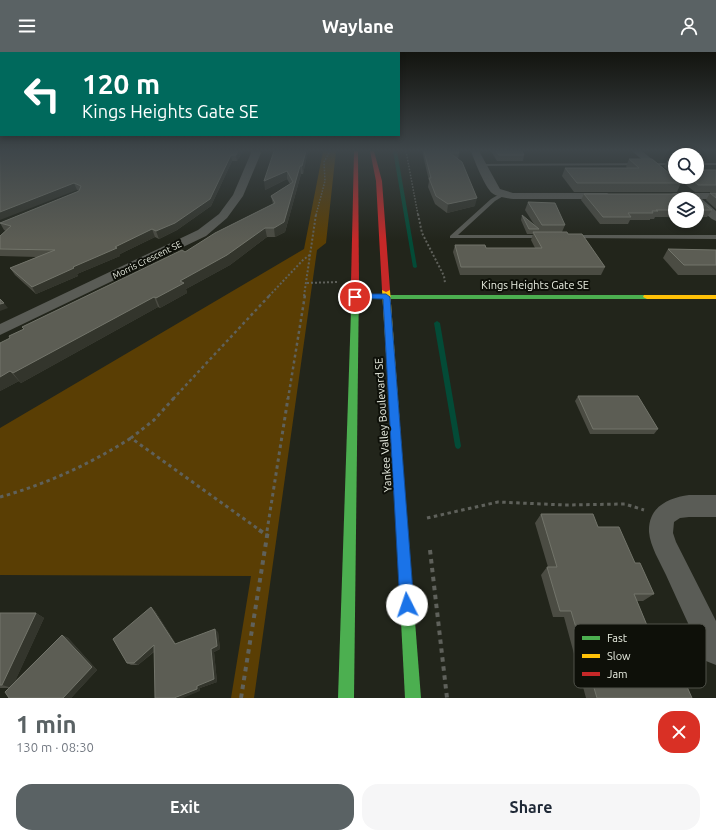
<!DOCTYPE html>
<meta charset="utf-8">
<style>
body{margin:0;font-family:Ubuntu,sans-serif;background:#f6f6f7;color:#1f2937;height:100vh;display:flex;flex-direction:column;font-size:15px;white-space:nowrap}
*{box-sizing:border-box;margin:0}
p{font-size:13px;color:#747a83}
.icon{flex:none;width:22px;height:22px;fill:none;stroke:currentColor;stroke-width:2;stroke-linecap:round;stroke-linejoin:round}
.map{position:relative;height:646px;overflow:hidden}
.sheet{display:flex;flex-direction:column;background:#fff;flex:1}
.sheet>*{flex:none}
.top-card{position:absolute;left:0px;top:0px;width:400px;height:84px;box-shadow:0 2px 6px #0003;background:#00695c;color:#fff;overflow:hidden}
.controls{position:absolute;left:668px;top:96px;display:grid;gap:8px}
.controls a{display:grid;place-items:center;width:36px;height:36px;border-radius:50%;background:#fff;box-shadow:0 2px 6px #0003;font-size:20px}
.pin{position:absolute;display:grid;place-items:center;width:34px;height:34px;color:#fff;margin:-17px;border:2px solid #fff;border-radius:50%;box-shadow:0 1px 4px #0007}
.me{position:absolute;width:44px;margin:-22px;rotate:356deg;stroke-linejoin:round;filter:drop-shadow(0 0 3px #0008)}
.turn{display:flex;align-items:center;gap:14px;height:84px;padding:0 16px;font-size:18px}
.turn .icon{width:52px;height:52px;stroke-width:2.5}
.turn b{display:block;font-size:28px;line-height:34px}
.round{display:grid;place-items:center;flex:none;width:42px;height:42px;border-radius:16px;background:#f6f6f7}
.headline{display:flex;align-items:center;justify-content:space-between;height:68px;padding:0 16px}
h1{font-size:24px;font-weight:600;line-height:30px;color:#5a6264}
.cta{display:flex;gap:8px;margin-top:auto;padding:8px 16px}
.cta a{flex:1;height:46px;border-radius:16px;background:#5a6264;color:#fff;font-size:16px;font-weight:600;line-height:46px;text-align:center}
.cta a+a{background:#f6f6f7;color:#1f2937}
header{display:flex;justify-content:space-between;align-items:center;height:52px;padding:0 16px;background:#5a6264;color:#fff;font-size:18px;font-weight:600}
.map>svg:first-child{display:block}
.green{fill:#5a3e04}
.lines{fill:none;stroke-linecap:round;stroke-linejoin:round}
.stream{fill:#034b37;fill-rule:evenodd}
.path-far4{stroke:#5f615b;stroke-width:1.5;stroke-dasharray:1.5 1.5;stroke-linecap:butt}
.path-far3{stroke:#5f615b;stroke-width:2;stroke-dasharray:2 2;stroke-linecap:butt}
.path-far2{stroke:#5f615b;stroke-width:2.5;stroke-dasharray:3 3;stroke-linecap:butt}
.path-far1{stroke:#5f615b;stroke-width:3;stroke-dasharray:3.5 3.5;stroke-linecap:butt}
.path{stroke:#5f615b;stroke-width:4;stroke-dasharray:4.5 4.5;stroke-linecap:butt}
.lane{fill:#5a5c56;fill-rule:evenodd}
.street{fill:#5a5c56;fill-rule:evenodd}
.fast{fill:#4caf50;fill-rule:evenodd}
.slow{fill:#ffc107;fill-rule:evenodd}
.jam{fill:#c62828;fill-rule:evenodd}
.wall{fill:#4b4c43}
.shaded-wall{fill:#33352c}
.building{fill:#5c5d54;stroke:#72746a}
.route{fill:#1a73e8;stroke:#114b97}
.labels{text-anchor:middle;stroke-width:4;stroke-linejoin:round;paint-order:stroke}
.far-street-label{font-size:9px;fill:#e9ede1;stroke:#0e1009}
.street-label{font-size:11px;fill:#e9ede1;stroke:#0e1009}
.key{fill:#0e1009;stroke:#50524a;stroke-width:1}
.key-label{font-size:11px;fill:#e9ede1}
</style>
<header><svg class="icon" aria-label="menu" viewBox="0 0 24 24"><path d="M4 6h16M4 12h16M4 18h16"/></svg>Waylane<svg class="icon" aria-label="person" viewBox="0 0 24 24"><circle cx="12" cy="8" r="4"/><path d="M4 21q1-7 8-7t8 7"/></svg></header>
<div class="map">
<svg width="716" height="646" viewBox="0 0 716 646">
<rect width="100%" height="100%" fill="#22251b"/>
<polygon class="green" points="323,99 336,99 326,191 317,198 254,646 231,646 251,524 0,523 0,376 304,197"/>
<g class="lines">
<g class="stream">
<polygon points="393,99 397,99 417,215 415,216 413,215"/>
<polygon points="437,269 440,271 461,394 460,396 458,397 456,396 455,394 434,271"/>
</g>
<g class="path-far4">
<polyline points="406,99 418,163"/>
<polyline points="316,163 325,129 324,110 330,99"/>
</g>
<g class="path-far3">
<polyline points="418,162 422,181 444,224 445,231"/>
<polyline points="307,231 338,230"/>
<polyline points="269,244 303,208 311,202"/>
<polyline points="304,244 316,162"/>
</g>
<g class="path-far2">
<polyline points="173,347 270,243"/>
<polyline points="288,347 305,243"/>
</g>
<g class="path-far1">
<polyline points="174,346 154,368 131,386 261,479"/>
<path d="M0 445C47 432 90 412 131 386"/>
<polyline points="427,466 498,450 565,453 625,452 644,458"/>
<polyline points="267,479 288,346"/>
</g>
<g class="path">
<polyline points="259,478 267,483"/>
<polyline points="430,498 447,646"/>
<polyline points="241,646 268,478"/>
</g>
<g class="lane">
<polygon points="675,111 675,113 482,114 480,113 482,112"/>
<rect x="697" y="111" width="19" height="2"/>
<polygon points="503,140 505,141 505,143 495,149 458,183 543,183 546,185 545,186 450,186 450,184 491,147"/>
<polygon points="571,183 716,183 716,187 569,186 568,185"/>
</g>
<g class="street">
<polygon points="251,99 259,99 261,101 243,144 227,166 206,184 0,283 0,272 198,178 219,162 233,143 251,101"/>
<path d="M471 99H479L500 137 513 141H607L612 144 607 147H513C507 146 497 145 492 141 485 135 474 108 471 99Z"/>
<polygon points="632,99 642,99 670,122 665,125 661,124"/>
<polygon points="675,141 716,141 716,147 702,147 716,159 716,169 712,167 697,155 697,147 671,146 670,144 671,142"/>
<path d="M689 443H716V465H689L680 466 674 470 673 481 676 490 716 569V613L706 609C692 580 679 552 666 523 660 510 650 494 649 480 648 455 668 446 689 443Z"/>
</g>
<g class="fast">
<polygon points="352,229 355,229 359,231 354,646 338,646"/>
<polygon points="369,243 647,243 651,245 647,247 372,247 368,245"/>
<polygon points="398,410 402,412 403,415 421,646 405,646 393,415 394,412"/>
</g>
<g class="slow">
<polygon points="383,236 386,236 390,238 403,415 402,418 398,420 394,418 393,415 382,238"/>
<polygon points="644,243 716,243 716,247 647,247 643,245"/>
</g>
<g class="jam">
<polygon points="354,99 358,99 359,231 355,233 351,231"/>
<polygon points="370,99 374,99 382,129 390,238 386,240 382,238 376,129"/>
</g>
</g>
<g class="wall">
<polygon points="0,99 243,99 237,109 232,109 211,154 177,178 159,187 155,185 120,202 120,204 77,222 78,224 36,242 15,223 10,216 37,205 0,204 0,184 6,179 4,178 0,171 79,139"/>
<polygon points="274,99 308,99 303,122 301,122 285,180 275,185 267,185 230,213 186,237 187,241 160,256 158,255 21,331 19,329 0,339 10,286 9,284 24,277 22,275 185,200 273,152 271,144 290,132 287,127 265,138"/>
<polygon points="422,99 458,99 459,101 458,108 475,154 447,161 435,152 428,135 429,129"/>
<polygon points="491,99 522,99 524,103 523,109 497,109"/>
<polygon points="629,107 681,131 677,140 574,140 562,124 565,116 627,116 626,115"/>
<polygon points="667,109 675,109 675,124 664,115"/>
<polygon points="703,118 716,118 716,140 695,140 676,125 697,125"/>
<polygon points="710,141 716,141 716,157 706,148"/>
<polygon points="584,142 699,142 700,149 712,158 707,165 697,165 697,147 675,147 675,165 655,165 654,167 650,167 650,168 630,168 628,172 600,172 581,148"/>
<polygon points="528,150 565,173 562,180 568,182 605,215 601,223 460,223 453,200 455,193 486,196 535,196 531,188 533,182 527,182 521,168 522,163 535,174 525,158"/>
<polygon points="668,197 716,198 716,223 678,223 663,206"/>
<polygon points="578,344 658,377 654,382 590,382 575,349"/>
<polygon points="541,462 598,475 635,511 654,542 643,549 637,549 651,583 692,646 586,646 564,565 553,565 541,523 547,515 548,515 535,471"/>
<polygon points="155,559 176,592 218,580 220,597 214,600 217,630 200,636 200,639 154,600 138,613 131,613 127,611"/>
<polygon points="0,561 36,561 44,566 15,629 62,583 68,586 97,618 71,646 9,646 9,636 0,636"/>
</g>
<g class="shaded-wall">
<polygon points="238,99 243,99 237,109 236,103"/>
<polygon points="306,99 308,99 303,122 302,114"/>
<polygon points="231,103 232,109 211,154 177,178 159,187 156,179"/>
<polygon points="300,114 301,122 285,180 275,185 274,176"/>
<polygon points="287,119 287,127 265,138 264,129"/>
<polygon points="74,131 77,138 0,168 0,160"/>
<polygon points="477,146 475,154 447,161 448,152"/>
<polygon points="265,176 267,185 230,213 186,237 187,241 160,256 156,246 180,229"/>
<polygon points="152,177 155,185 120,202 120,204 77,222 78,224 36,242 32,235"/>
<polygon points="154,245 158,255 21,331 13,321"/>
<polygon points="4,251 8,256 0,259 0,252"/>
<polygon points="10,319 19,329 0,339 0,325"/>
<polygon points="151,555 155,559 178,595 175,592"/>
<polygon points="36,561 44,566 12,636 2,633"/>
<polygon points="215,577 218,580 220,597 214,600 217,630 200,636 200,639 183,646 174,646 197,634 211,597"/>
<polygon points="62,583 68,586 97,618 71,646 63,646"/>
<polygon points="154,593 158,596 138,613 134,611"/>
</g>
<g class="building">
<polygon points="0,99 238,99 236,103 231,103 210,147 175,171 156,179 152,177 115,195 117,196 73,215 74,216 32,235 10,216 55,198 0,197 0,184 11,174 0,171 79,139 81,134 74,131 0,160"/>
<polygon points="274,99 306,99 302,114 300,114 284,170 274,176 265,176 227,203 180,229 184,231 156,246 154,245 13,321 10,319 0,325 0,291 10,286 9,284 24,277 22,275 182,198 185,200 215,181 275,151 271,144 293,130 287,119 264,129"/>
<polygon points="424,99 458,99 459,101 450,101 462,110 477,146 448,152 436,144 429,126 431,126"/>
<polygon points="496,99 522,99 524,103 499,103"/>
<polygon points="629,107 652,107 681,131 577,131 565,116 639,116"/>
<polygon points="667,109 675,109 675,115"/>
<polygon points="697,113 703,118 716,118 716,133 698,133 689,125 697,125"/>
<polygon points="710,141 716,141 716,146"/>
<polygon points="584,142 699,142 700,149 712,158 697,158 697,147 675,147 675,158 656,158 658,159 652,159 653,161 628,161 631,165 603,165"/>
<polygon points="528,150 555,151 565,173 542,173"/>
<polygon points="522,163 539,177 529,177"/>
<polygon points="533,180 567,180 568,182 582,182 605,215 461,215 455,193 485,193 486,196 542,196"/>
<polygon points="668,197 716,198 716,213 684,213"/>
<polygon points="0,247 4,251 0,252"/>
<polygon points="578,344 638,344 658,377 593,377"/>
<polygon points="541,462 593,462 598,475 619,475 635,511 640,511 654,542 634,542 651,583 664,583 692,646 597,646 571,559 560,559 547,515 557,515"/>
<polygon points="151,555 175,592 215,577 217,594 211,597 214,627 197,634 197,637 174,646 155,646 154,593 134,611 127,611 113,587"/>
<polygon points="0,561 36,561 2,633 0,633"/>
<polygon points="62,583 92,615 63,646 9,646 5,640"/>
</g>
<linearGradient id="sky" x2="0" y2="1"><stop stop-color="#13140f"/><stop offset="0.52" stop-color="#3e464a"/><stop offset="1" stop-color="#3e464a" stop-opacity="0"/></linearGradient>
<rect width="716" height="189" fill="url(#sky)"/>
<polygon class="route" points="355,242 386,242 390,245 414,553 412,558 407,560 402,558 400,553 383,247 352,246 352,243"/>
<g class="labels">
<g class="far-street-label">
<text transform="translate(147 208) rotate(-26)" y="3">Morris Crescent SE</text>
</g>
<g class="street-label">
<text x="535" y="237">Kings Heights Gate SE</text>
<text transform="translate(383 373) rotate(-94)" y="4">Yankee Valley Boulevard SE</text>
</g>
</g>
<rect x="574" y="572" width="132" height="64" rx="6" class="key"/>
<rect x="582" y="584" width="18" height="4" fill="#4caf50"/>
<rect x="582" y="602" width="18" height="4" fill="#ffc107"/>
<rect x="582" y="620" width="18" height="4" fill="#c62828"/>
<g class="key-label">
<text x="607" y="590">Fast</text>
<text x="607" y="608">Slow</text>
<text x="607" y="626">Jam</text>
</g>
</svg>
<div class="controls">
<a><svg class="icon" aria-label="search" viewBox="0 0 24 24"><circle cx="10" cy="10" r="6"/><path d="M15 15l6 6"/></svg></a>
<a><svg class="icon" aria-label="layers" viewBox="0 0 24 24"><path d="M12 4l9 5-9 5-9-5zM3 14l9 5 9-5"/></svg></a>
</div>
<div class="pin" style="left:355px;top:245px;background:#d93025"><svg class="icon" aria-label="arrive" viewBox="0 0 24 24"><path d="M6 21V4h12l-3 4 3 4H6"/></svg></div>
<svg class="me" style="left:407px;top:553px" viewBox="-20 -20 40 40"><circle r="19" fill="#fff"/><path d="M0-13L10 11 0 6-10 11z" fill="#1a73e8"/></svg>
<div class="top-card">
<div class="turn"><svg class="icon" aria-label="left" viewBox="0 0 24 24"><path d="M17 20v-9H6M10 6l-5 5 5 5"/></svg><div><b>120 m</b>Kings Heights Gate SE</div></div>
</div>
</div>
<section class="sheet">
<div class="headline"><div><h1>1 min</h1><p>130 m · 08:30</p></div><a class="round" style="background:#d93025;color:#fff"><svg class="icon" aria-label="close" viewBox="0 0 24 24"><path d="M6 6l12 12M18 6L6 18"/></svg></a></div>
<div class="cta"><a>Exit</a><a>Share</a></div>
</section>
